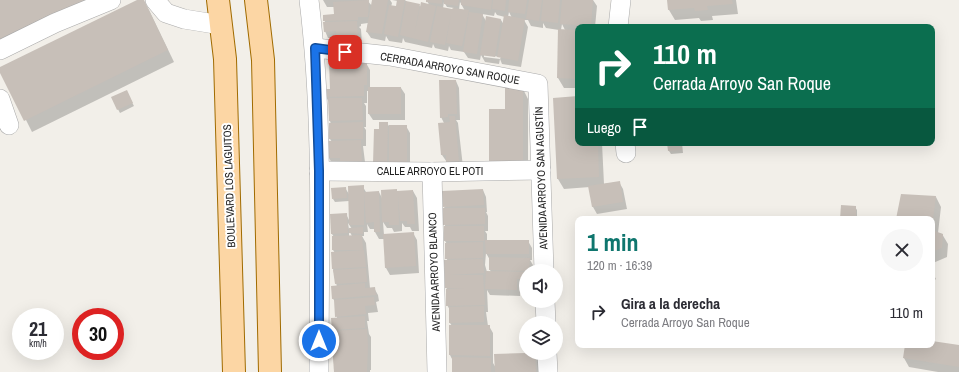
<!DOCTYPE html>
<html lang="es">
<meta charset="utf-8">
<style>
body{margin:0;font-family:"Archivo Narrow",sans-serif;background:#f7f7f7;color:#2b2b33;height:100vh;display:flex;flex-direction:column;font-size:15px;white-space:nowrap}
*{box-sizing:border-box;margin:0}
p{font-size:13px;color:#7c7c81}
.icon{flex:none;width:22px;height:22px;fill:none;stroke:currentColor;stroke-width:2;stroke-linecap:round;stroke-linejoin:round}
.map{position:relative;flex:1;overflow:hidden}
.details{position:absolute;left:575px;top:216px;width:360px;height:132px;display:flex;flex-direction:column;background:#fff;border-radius:8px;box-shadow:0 4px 16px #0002}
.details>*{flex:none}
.top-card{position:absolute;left:575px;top:24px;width:360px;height:122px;border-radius:8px;box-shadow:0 4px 16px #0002;background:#0b6e4f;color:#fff;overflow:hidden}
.tools{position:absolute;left:519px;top:264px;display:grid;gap:8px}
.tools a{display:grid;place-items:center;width:44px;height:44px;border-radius:50%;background:#fff;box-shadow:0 4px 16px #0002;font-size:20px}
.speed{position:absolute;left:12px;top:308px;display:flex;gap:8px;font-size:20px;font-weight:700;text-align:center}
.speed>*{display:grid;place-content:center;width:52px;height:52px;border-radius:50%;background:#fff;box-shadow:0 4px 16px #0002;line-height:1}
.speed small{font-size:10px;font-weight:400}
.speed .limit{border:6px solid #d22;background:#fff;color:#111}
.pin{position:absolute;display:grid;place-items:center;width:34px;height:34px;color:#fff;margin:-17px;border-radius:8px;box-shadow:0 2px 6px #0006}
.me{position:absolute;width:44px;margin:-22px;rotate:0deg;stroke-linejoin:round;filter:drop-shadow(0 0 3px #0008)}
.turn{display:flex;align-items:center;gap:14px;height:84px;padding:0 12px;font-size:18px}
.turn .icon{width:52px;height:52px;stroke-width:2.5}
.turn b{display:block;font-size:28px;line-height:34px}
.then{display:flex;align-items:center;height:38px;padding:0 12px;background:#0003;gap:8px;font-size:15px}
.round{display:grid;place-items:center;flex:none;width:42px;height:42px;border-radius:21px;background:#f7f7f7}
.summary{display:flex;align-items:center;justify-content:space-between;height:68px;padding:0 12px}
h1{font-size:24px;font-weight:700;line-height:30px;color:#0f766e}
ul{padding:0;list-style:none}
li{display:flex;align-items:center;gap:12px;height:56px;padding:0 12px}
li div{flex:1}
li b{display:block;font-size:15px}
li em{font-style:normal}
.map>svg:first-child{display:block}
.shadow{fill:#0003;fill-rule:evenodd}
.building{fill:#c7bfb8}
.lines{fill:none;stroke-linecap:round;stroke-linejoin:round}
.minor-casing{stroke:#a9a9a9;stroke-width:20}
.major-casing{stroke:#a06b00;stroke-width:24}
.minor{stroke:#fff;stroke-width:19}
.major{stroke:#fcd6a4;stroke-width:22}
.route-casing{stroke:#114b97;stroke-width:10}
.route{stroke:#1a73e8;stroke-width:7}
.labels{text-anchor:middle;stroke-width:4;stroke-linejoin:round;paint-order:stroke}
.street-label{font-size:11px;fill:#222;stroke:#fff}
</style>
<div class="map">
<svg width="959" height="372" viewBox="0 0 959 372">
<rect width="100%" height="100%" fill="#f2efe9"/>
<g class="shadow">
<polygon points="0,0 117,0 0,54"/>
<polygon points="139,0 143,0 149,10 174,62 32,132 0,68"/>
<path d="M323 0H367L372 6 373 0H390L392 3 391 7 397 8 398 1 392 0H405L407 2 419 5 421 8 429 5 427 0H593L597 6 595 27H578V88H564L558 78 559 30 546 28 543 23V28L531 26 528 20H524L528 27 521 67 502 64 500 59 499 64 485 62 481 55 480 60 468 58 464 52 451 50 449 46 448 51 435 48 433 44 432 48 405 42 403 38 402 43 389 41 386 36 385 41 371 38 367 32 368 23 361 24V26L359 27 361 29 362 45 341 46 337 38H328L325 31V23L324 16 335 15 334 7H327ZM444 2 447 7 454 8 453 11 443 8ZM460 2 465 11 459 10ZM495 12 497 15 505 17 504 25 501 20 486 21 482 14 494 16ZM509 12 512 18 508 17ZM562 24 565 30H561ZM484 55 501 57 500 59 484 57Z"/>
<polygon points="668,0 736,0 738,14 712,16 713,20 701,21 699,18 675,20 669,10"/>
<polygon points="366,63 370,70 370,88 401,88 405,94 405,120 373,120 369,114 369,91 367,91 367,103 364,103 366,106 366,127 364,127 366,130 366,146 363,146 366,170 333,165 329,158 332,142 330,139 330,124 331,124 330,121 329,102 326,97 331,90"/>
<polygon points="456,81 459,88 460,120 456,120 458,123 463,167 451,168 442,155 444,123 441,117"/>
<polygon points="523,89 528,99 528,174 496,173 506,110"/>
<polygon points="126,91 134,106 120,113 112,98"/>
<polygon points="578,97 578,143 602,143 604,184 619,182 623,189 627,209 597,214 593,207 590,187 564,189 558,179"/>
<polygon points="387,123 389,126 406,126 410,133 410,170 378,171 380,130"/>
<polygon points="668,143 682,143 683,153 671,154 669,151"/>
<path d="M363 187 366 192H379L382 198V191H413L417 198 419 231H412L410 227H405L402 223V231L394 232 392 228H387L383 222 384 235 413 233 417 240 419 273 390 275 386 268 384 239H379L375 232V229H370L367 224 368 232H364V236H362L366 243 370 288H374L378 295 379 301 376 302 378 312 368 313 369 321H367L369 334 371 337V370H370V372H335L334 332 333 329 337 318 335 301 333 299 337 287 333 269 332 253H335L333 250 334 237 332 234 331 215 346 214 349 220V201L335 202 333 199 345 188 349 194ZM348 223 352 229H349ZM349 230 352 236H349Z"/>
<path d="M483 190 486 197 487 212H486L488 216V231H485L487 234V241H528L532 248V260H530L533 265V271H526V286L521 285 520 296 490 295 487 290 488 312H486L488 326H489L493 333V363L496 368 534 353 538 360 539 372H451H453V361L450 355V326H452L450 323V310L447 305 446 261H448L446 258 447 244 445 241V209L444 207ZM486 253 490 260V270L491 272H487L485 265Z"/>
<polygon points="936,197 941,207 938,233 942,234 948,244 947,257 933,263 932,266 932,219 897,219"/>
<polygon points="855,207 857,210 857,219 841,219"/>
<polygon points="932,272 936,279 932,282"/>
<polygon points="932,342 959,346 959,372 938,372 909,367 904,358 906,345 932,345"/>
</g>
<g class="building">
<polygon points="0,0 84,0 0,39"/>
<polygon points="137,0 144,0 168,50 24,121 0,73 0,67"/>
<polygon points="369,0 368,17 358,17 358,20 323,21 323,15 334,14 333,2"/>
<polygon points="372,0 388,0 382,34 366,32"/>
<polygon points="397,0 405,0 398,37 384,34 389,5 396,6"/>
<polygon points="426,0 442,0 442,4 426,2"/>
<polygon points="444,0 459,0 458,6 444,4"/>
<polygon points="461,0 492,0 491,10 461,5"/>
<polygon points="493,0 506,0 505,11 492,9"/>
<polygon points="509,0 527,0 525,14 508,12"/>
<polygon points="529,0 542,0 539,21 526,19"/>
<polygon points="543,0 560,0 558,23 541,21"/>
<polygon points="562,0 593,0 591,26 560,24"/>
<polygon points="667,0 732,0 733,4 707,6 708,10 695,11 694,8 668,10"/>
<polygon points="406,1 420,4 414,36 421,2 436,6 428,42 400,35"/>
<polygon points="437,6 452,9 453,8 469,10 462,46 446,43 451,14 445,45 430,42"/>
<polygon points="469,12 483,14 477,54 463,52"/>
<polygon points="504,15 525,19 518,61 497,57"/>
<polygon points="486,16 501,19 495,57 480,55"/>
<polygon points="357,21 358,38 336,39 336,31 324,32 323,22"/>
<polygon points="558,29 578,30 578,79 557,78"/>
<polygon points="329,62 367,62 367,85 364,85 364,96 325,97 325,89 330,89"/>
<polygon points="439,80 456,80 457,114 448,114 448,117 440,118"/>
<rect x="368" y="87" width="33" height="27"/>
<polygon points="505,88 523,88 523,164 489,164 489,109 505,109"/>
<polygon points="127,90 133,103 117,110 111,97"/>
<polygon points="578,96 578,143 598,143 599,177 557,179 553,98"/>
<polygon points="328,98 362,98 363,120 329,121"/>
<polygon points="449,116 455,116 459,161 446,162 446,155 441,155 438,123 450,122"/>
<polygon points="363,122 363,139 329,139 329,123"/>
<polygon points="379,122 388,122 387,165 373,164 374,129 379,129"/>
<rect x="389" y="125" width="18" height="38"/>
<polygon points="361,140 362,163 340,164 340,158 328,158 328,141"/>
<polygon points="667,143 681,143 682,150 668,151"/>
<polygon points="620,181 623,202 592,207 588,186"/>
<polygon points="364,185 364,225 349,225 348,186"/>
<polygon points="346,187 347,198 332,199 331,188"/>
<polygon points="397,189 397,191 413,190 415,224 407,224 407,221 400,221 398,194 399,225 389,225 389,222 382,222 381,190"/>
<polygon points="483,189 484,205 443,207 442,191"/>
<polygon points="379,191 380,232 374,232 374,222 366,223 364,192"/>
<polygon points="901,194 936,196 933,219 896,219"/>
<polygon points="841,205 856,206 856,219 840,219"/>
<polygon points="443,208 485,208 485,224 443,225"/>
<polygon points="347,213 348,233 331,234 330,214"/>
<rect x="444" y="226" width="40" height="15"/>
<polygon points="363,227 363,234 349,233 349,228"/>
<polygon points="932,230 943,234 942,248 932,252"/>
<polygon points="414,232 416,266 385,268 383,234"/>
<polygon points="362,235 363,250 332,250 332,236"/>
<polygon points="485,240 529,240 529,254 486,254"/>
<polygon points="483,242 483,258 445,259 445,243"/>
<polygon points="364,250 366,267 332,269 331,252"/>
<polygon points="489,257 530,258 529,271 489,270"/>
<polygon points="483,259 484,273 450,275 483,275 485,305 446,306 446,289 464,288 445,288 444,260"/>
<polygon points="366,268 367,282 335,284 333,270"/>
<polygon points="486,271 526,272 526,279 517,279 517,290 485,289"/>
<polygon points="365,283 365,288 375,287 376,295 332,299 331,286"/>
<polygon points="374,297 375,305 365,306 366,314 335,317 334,300"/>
<polygon points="484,306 484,322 449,323 449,307"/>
<polygon points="365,316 365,328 332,330 331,318"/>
<polygon points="449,325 490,325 490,356 449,355"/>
<polygon points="367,329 368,346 367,372 334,372 331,331"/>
<polygon points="932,341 959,345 959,367 903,358 905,345 932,345"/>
<polygon points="526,353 535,353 536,372 495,372 494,354"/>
<polygon points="452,357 491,358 491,372 452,372"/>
</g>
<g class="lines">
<g class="minor-casing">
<g id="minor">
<polyline points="155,0 166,13 184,19 221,25"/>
<path d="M309 0C324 123 319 248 319 372"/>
<polyline points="618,27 621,0"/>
<polyline points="315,48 390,56 538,84 544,271"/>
<polyline points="0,50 55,23 111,0"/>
<polyline points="0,99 9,125"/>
<polyline points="625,143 626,153"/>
<polyline points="319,171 432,172 541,170"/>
<polyline points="432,172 437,372"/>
<polyline points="545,301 546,323"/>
<polyline points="547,353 548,372"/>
</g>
</g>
<g class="major-casing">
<g id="major">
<polyline points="218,0 225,59 234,372"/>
<polyline points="256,0 263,60 270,372"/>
</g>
</g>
<use href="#minor" class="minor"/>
<use href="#major" class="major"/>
</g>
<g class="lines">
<g class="route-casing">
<polyline id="route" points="319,341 319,171 315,48 345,52"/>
</g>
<use href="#route" class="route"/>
</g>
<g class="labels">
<g class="street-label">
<text transform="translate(450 68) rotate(10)" y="4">CERRADA ARROYO SAN ROQUE</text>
<text x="430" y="175">CALLE ARROYO EL POTI</text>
<text transform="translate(541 178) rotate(-92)" y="4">AVENIDA ARROYO SAN AGUSTÍN</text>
<text transform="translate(229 186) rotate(-92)" y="4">BOULEVARD LOS LAGUITOS</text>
<text transform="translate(434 272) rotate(-92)" y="4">AVENIDA ARROYO BLANCO</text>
</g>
</g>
</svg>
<div class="tools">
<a><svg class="icon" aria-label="sound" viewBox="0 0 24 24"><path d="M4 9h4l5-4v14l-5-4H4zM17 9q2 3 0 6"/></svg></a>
<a><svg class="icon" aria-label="layers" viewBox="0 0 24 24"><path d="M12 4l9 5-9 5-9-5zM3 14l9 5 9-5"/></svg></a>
</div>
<div class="speed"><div>21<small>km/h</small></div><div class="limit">30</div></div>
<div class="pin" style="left:345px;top:52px;background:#d93025"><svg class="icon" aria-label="arrive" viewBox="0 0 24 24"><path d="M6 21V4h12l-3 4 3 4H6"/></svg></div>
<svg class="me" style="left:319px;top:341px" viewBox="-20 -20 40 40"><circle r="17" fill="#1a73e8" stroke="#fff" stroke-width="3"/><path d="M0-11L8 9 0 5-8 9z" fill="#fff"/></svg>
<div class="top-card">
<div class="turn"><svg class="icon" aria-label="right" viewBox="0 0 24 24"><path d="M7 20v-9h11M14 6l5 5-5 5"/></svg><div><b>110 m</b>Cerrada Arroyo San Roque</div></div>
<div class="then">Luego<svg class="icon" aria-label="arrive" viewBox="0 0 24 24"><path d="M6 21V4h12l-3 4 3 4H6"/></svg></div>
</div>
<section class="details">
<div class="summary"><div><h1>1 min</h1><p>120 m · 16:39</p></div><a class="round"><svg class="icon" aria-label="close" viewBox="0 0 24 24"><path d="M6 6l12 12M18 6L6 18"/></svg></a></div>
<ul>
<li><svg class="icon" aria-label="right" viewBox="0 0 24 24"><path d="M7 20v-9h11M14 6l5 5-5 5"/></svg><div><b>Gira a la derecha</b><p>Cerrada Arroyo San Roque</p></div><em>110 m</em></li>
</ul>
</section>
</div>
